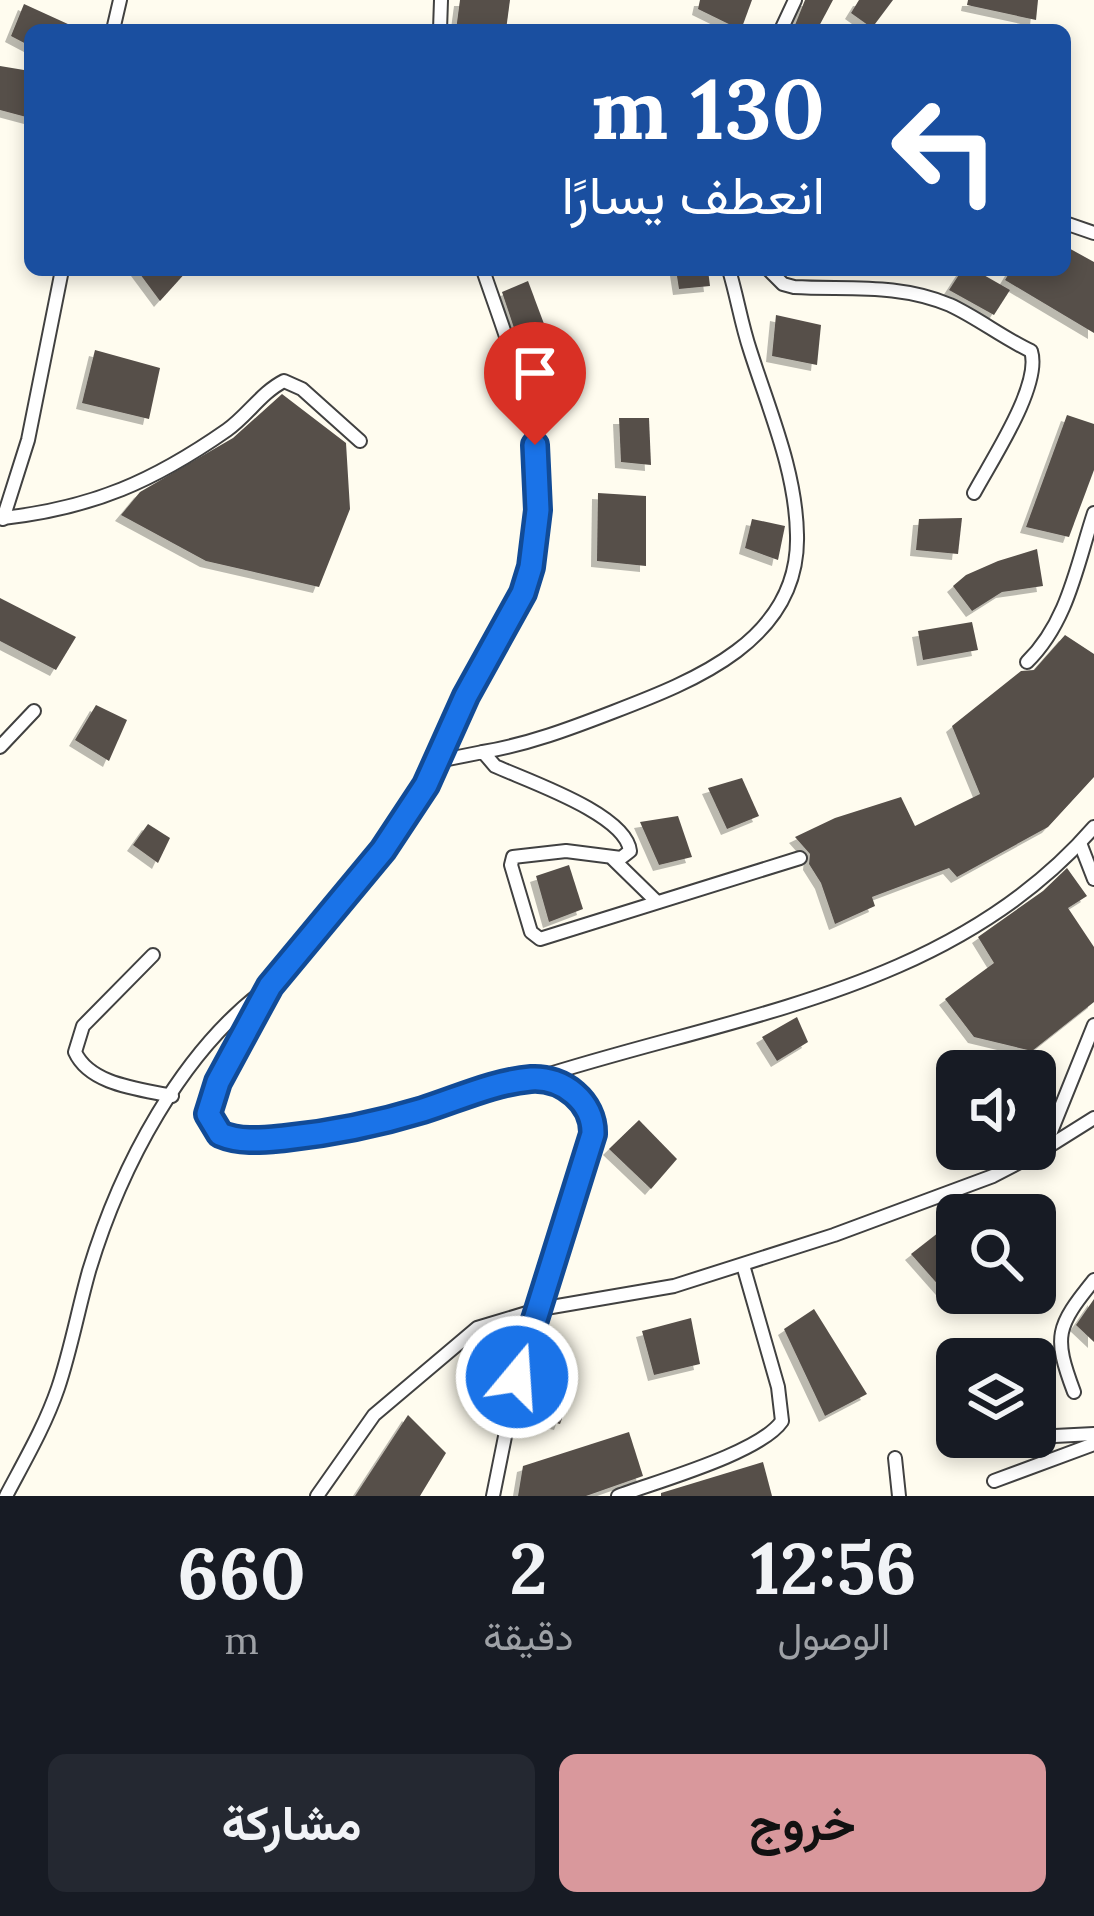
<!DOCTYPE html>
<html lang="ar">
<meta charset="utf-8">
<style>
body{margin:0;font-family:Lora,Vazirmatn,serif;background:#242831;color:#f1f3f6;direction:rtl;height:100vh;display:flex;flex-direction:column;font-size:45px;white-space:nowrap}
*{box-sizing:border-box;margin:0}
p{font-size:39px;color:#9ea1a6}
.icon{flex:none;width:66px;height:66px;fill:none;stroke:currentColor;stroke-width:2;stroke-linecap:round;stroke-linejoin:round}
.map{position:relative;height:1496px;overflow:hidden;direction:ltr}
.drawer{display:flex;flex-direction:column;background:#171b24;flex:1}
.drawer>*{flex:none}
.banner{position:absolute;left:24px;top:24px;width:1047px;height:252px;border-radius:18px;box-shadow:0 6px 18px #0003;direction:rtl;background:#1a4fa0;color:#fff;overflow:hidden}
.buttons{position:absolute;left:936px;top:1050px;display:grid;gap:24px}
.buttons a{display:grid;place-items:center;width:120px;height:120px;border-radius:18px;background:#171b24;box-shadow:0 6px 18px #0003;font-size:60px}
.pin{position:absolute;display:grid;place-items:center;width:102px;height:102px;color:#fff;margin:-123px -51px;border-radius:50% 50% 50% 0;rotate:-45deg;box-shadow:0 0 12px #0007}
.pin .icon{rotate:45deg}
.me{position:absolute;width:132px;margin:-66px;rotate:18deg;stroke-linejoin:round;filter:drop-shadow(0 0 9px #0008)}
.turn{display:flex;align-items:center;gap:42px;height:252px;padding:0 48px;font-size:54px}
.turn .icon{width:156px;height:156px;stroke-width:2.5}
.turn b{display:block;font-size:84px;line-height:102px}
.eta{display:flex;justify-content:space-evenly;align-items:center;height:204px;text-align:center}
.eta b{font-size:72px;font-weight:700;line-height:84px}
.action{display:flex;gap:24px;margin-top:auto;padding:24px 48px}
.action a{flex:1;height:138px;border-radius:18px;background:#d9989c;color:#111;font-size:48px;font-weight:700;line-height:138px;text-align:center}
.action a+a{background:#242831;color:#f1f3f6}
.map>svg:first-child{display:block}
.building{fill:#564f4a;filter:url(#shadow)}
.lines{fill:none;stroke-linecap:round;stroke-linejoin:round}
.street-casing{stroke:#414141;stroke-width:16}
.street{stroke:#fff;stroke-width:12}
.route-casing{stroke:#114b97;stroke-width:30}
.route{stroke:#1a73e8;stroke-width:21}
</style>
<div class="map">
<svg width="1094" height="1496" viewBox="0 0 1094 1496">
<defs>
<filter id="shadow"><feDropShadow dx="-6" dy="6" stdDeviation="0" flood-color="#0004"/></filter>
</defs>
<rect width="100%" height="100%" fill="#fffcef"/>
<g class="building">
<polygon points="460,0 510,0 506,30 456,30"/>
<polygon points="700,0 752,0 741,30 698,9"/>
<polygon points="805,0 833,0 817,30 793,30"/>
<polygon points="859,0 893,0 872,28 851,13"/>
<polygon points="968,0 1038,0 1036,20 967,5"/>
<polygon points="24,4 81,30 30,30 30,46 11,36"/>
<polygon points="0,66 30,71 30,118 0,110"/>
<polygon points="1065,246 1094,262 1094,333 1005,280 1011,270 1065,270"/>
<polygon points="137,270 188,270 160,301"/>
<polygon points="676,270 708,270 710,286 679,289"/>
<polygon points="962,270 975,270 1010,290 994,315 949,290"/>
<polygon points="528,281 553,348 524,358 502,292"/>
<polygon points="776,315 821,325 817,365 772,356"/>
<polygon points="95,350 160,368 149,419 82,403"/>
<polygon points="282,394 346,443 350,509 319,587 206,561 121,515 140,492 233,438"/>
<polygon points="1067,415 1094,424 1094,470 1069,537 1026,527"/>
<polygon points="619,418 649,418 651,465 621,462"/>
<polygon points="598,493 646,496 646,566 597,561"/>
<polygon points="962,518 958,554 916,550 919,519"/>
<polygon points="752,519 785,526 778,560 745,548"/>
<polygon points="1037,549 1043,586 1002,592 972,611 953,586 966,575 998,561"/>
<polygon points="0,598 76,637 56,670 0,641"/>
<polygon points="972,622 978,650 923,660 918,631"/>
<polygon points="1065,635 1094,654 1094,777 1048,827 957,877 949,868 872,897 875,906 835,924 821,883 809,864 810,854 795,837 835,818 901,797 915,826 980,794 952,726 1021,671 1034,670"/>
<polygon points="96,705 127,720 109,761 75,740"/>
<polygon points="742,778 759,816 727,829 708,788"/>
<polygon points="678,816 692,857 659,865 640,822"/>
<polygon points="148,824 170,838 158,863 133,845"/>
<polygon points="569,865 583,909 549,922 536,876"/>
<polygon points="1067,868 1087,896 1068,908 1094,947 1094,1002 1032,1051 974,1037 945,999 994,963 978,937 1043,891"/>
<polygon points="797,1017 808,1042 777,1061 762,1037"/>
<polygon points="639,1120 677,1159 651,1189 609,1149"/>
<polygon points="943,1229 957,1247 957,1306 911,1254"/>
<polygon points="1094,1299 1094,1342 1076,1325"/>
<polygon points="814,1309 867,1394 825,1416 784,1329"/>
<polygon points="691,1318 700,1364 654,1375 642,1331"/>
<polygon points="534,1370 575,1383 560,1424 523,1415"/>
<polygon points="1049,1394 1055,1425 1035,1426 1035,1396"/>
<polygon points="408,1415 446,1453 420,1496 355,1496"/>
<polygon points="629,1432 643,1476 586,1496 518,1496 523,1466"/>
<polygon points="763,1462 772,1496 661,1496 661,1493"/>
</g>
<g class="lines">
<g class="street-casing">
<g id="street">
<polyline points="113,30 120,0"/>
<polyline points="440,30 441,0"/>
<polyline points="781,30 795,0"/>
<polyline points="1065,223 1094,233"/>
<path d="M769 270 783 284 794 287C848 290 898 283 950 305 978 318 1003 338 1031 351 1042 385 991 461 974 493"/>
<path d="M3 518C93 508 154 481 227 430 247 416 262 392 284 381L302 389 360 441"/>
<polyline points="3,519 28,440 62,270"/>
<path d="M1027 662C1068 622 1077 564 1094 513"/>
<polyline points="0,747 34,711"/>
<path d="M483 752C529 744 569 729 613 712 694 681 800 640 797 535 796 471 769 410 750 350 741 323 737 296 729 270"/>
<path d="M438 761 483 752 495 766C528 781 626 814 630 851L621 858 566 851 513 857 511 865 531 932 540 939 800 858"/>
<polyline points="1080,843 1094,879"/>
<polyline points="613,859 657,902"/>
<path d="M153 955 83 1026 75 1052C90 1085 140 1089 172 1096"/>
<polyline points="268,990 218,1082 208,1114 212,1126 220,1134 237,1139 327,1134 537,1078 565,1088 590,1108 593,1134 517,1377 493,1496"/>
<path d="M537 1078C732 1015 951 992 1094 827"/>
<polyline points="1044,1149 1094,1025"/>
<path d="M1074 1392C1053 1336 1056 1327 1094 1280"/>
<polyline points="1035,1437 1094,1434"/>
<polyline points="962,1450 1019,1437"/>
<polyline points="895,1458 899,1496"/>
<polyline points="994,1481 1094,1444"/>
<path d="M6 1496C25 1460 45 1426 58 1388 71 1349 78 1310 89 1271 120 1168 181 1050 270 986 313 928 368 877 407 816 432 777 446 734 468 694 512 610 543 572 537 472 533 403 505 335 483 270"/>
<polyline points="317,1496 374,1415 477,1328 540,1309 674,1286 834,1235 993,1176 1043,1150 1094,1118"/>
<path d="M618 1496C658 1481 760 1453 782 1421L778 1387 743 1265"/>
</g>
</g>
<use href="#street" class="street"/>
</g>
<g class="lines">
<g class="route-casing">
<path id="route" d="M517 1377 593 1134C594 1102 563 1077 531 1079 494 1082 458 1099 423 1110 377 1124 333 1133 285 1138 263 1140 241 1143 220 1134L208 1114 218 1082 270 986 383 850 426 785 466 696 523 593 531 567 538 510 535 445"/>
</g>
<use href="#route" class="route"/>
</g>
</svg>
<div class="buttons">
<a><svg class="icon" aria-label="sound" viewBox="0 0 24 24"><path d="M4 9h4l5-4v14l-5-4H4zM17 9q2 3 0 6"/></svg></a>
<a><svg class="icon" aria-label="search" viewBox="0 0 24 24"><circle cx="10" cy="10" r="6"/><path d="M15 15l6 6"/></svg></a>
<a><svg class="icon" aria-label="layers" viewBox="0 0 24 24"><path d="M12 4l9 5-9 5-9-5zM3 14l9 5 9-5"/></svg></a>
</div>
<div class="pin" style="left:535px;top:445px;background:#d93025"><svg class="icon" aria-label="arrive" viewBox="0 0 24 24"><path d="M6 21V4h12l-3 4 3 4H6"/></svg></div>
<svg class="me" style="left:517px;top:1377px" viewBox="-20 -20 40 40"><circle r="17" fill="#1a73e8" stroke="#fff" stroke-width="3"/><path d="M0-11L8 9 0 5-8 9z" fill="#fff"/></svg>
<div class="banner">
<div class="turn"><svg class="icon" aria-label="left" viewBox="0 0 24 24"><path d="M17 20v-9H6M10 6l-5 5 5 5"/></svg><div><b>130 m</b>انعطف يسارًا</div></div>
</div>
</div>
<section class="drawer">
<div class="eta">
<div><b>12:56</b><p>الوصول</p></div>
<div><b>2</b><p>دقيقة</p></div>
<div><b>660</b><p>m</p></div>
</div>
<div class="action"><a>خروج</a><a>مشاركة</a></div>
</section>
